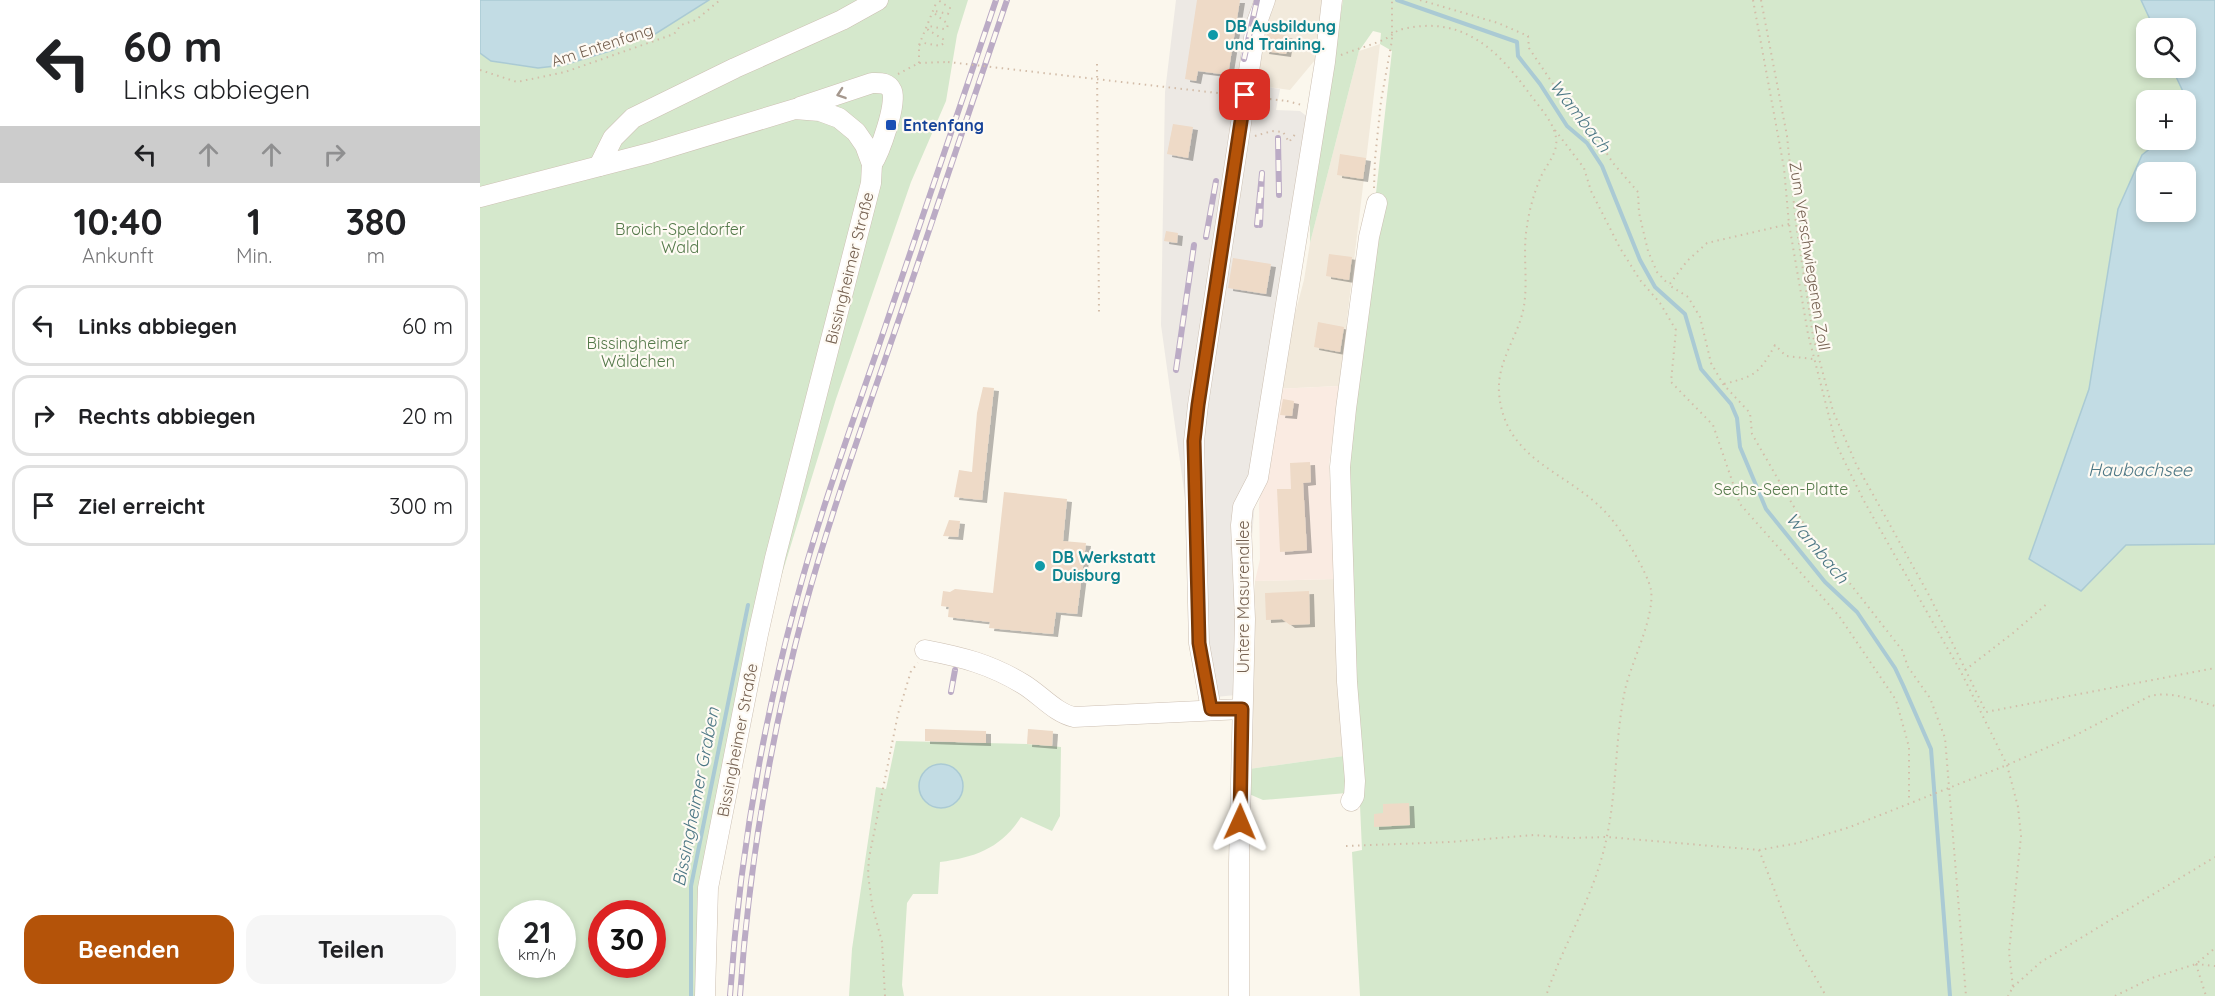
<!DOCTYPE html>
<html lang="de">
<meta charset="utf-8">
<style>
body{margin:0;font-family:Quicksand,sans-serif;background:#f6f6f6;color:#202124;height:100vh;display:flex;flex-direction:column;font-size:22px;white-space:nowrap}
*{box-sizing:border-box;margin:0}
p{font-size:20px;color:#757577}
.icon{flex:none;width:33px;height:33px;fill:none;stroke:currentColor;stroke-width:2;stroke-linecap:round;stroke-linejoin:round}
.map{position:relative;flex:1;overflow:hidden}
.sheet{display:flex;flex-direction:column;background:#fff;width:480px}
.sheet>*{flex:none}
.banner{background:#fff;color:#202124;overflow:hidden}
.buttons{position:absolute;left:1656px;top:18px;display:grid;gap:12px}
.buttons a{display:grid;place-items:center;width:60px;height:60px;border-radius:12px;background:#fff;box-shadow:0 3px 9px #0003;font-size:30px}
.speed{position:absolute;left:18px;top:900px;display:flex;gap:12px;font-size:30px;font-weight:700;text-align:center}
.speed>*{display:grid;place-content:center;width:78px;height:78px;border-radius:50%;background:#fff;box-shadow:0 3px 9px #0003;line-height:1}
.speed small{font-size:15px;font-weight:400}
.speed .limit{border:9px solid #d22;background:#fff;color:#111}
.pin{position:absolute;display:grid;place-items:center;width:51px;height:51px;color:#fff;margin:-26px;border-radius:12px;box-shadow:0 3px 9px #0006}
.me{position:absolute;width:66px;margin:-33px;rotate:1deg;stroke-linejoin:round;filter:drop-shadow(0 0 4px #0008)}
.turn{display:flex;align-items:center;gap:21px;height:126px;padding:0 24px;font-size:27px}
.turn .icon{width:78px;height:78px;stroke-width:2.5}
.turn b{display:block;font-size:42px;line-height:51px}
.lanes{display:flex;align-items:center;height:57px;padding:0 24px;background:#0003;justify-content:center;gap:30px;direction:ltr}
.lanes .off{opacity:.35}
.eta{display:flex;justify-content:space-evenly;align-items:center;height:102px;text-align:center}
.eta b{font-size:36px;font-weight:800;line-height:42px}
.primary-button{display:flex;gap:12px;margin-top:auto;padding:12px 24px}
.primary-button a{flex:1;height:69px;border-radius:18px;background:#b45309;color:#fff;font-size:24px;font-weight:800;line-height:69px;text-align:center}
.primary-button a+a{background:#f6f6f6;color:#202124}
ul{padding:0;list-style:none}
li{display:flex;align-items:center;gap:18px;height:81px;margin:0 12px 9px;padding:0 12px;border:3px solid #e0e0e0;border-radius:18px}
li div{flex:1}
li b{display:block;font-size:22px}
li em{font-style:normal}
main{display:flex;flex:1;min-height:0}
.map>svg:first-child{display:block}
.residential{fill:#f2eadc}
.commercial{fill:#faebe2}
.industrial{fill:#ede9e4}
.green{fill:#d5e8cc;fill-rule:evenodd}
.water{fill:#c2dce4;stroke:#aacad4;stroke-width:1.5;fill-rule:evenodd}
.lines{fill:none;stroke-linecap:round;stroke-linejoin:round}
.stream{stroke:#aacad4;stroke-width:4}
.building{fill:#eedac7;filter:url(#shadow)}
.minor-casing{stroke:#cdc0b3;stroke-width:21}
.path{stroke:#d3bda9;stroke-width:2;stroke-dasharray:1.5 4.5;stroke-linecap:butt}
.minor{stroke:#fff;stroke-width:20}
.rail-casing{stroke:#bbabc5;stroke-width:6}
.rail{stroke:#fefaf3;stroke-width:4;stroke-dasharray:11;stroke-linecap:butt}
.path-bridge{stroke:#d3bda9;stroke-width:2;stroke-dasharray:1.5 4.5;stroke-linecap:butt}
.oneway{stroke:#a5988e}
.route-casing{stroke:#753606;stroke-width:15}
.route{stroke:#b45309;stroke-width:10}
.culture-dot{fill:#0f9aa8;stroke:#fefaf3;stroke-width:2}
.transit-dot{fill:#1a4fb4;stroke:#fefaf3;stroke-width:2}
.labels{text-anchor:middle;stroke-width:4.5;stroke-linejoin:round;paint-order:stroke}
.culture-label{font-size:16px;font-weight:bold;fill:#0d838f;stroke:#fefaf3;text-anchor:start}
.street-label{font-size:16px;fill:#756151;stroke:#fefaf3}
.transit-label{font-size:16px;font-weight:bold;fill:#164399;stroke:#fefaf3;text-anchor:start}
.park-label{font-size:16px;fill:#54794a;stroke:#fefaf3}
.water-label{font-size:18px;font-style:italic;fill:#4c7785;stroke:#fefaf3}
</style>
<main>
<section class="sheet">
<div class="banner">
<div class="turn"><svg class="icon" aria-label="left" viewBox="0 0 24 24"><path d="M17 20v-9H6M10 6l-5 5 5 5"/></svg><div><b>60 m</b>Links abbiegen</div></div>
<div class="lanes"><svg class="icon" aria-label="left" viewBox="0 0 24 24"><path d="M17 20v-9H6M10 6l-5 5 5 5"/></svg><svg class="icon off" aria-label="ahead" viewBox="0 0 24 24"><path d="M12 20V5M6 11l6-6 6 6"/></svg><svg class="icon off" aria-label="ahead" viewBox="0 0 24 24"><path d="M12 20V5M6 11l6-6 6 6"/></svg><svg class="icon off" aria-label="right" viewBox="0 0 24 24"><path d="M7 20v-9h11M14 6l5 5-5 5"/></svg></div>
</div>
<div class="eta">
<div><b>10:40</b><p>Ankunft</p></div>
<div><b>1</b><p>Min.</p></div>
<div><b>380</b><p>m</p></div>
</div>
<ul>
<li><svg class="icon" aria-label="left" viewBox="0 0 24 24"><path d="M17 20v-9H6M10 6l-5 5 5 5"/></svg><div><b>Links abbiegen</b></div><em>60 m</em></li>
<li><svg class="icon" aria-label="right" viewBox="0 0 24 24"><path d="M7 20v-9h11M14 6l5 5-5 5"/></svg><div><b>Rechts abbiegen</b></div><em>20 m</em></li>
<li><svg class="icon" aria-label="arrive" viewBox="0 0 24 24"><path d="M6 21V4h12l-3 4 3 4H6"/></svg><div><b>Ziel erreicht</b></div><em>300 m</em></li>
</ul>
<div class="primary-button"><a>Beenden</a><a>Teilen</a></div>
</section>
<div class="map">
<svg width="1735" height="996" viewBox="0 0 1735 996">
<defs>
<filter id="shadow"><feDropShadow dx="5" dy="3" stdDeviation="0" flood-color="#0004"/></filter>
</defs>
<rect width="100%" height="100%" fill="#fbf7ed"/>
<g class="residential">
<polygon points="791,0 847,0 843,34 835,60 810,90 772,85"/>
<polygon points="900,44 859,386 795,389 824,280 830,243 879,51"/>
<polygon points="855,579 864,756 769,769 775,581"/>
</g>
<polygon class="commercial" points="859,386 849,465 855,579 775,581 780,559 779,504 795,389"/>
<polygon class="industrial" points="696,0 791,0 772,85 800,89 796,110 820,111 829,118 782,411 751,803 756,695 725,698 711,541 681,325 685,92"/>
<g class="green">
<path d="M229 0H488L477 35 466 101 431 182 356 399 285 629 233 892 232 996H0V53L11 61 58 68 84 65 133 50 155 36H172ZM32 914H82V964H32ZM122 914H172V964H122Z"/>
<path d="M863 0H1735V996H880L872 852 882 850 865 468 912 51 900 44 901 33 893 31 879 51 830 243V203ZM1666 28H1706V68H1666ZM1666 100H1706V140H1666ZM1666 172H1706V212H1666Z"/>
<path d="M416 741 547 744 581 747 580 816 572 831 541 817C521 848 496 857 460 862L458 894H433L427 903 422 985 424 996H369L372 949 396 787 406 789Z"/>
<polygon points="864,756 867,793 783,800 769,794 769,769"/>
</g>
<g class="water">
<polygon points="0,0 229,0 172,36 155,36 133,50 84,65 58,68 11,61 0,53"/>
<path d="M1661 0H1735V544L1646 545 1601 591 1549 559 1609 389 1638 209 1662 155 1681 140H1706V119L1713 113 1692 68H1706V28H1674ZM1706 172V212H1666V172Z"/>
<circle cx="461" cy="786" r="22"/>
</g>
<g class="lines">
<g class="stream">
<polyline points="917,0 1037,42 1038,56 1060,84 1087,126 1107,143 1122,166 1160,260 1175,287 1205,314 1221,369 1251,404 1257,418 1260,447 1286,509 1345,582 1377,612 1415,668 1423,685 1451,749 1470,996"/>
<polyline points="211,996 211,886 268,605"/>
</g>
</g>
<g class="building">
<polygon points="717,0 760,0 748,75 718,71 716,81 705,79"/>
<polygon points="787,32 809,36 806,54 784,51"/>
<polygon points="693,124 713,127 708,158 687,154"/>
<polygon points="860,154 886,158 883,179 857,175"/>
<polygon points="686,231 698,233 697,243 684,241"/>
<polygon points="849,254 872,257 869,280 846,276"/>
<polygon points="753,258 791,264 786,294 748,288"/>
<polygon points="838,322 864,327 860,352 834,347"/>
<polygon points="503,387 514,388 502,500 474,497 479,470 492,472 497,413"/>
<polygon points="803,399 814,401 812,416 800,415"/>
<polygon points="830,462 831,482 823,483 827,550 800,552 797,489 811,489 810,463"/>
<polygon points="524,492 587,499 583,541 606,543 597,614 576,612 573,634 509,628 510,622 468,617 469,607 461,606 463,591 470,592 475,589 513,593"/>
<polygon points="469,520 480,521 478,537 463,536"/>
<polygon points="829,591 830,624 810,625 802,619 786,620 785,593"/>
<polygon points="445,729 506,731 506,743 445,741"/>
<polygon points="548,729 573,731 572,746 547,744"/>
<polygon points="929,803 930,825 894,827 894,814 903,813 903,804"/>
</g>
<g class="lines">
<g class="minor-casing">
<g id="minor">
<path d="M320 107 392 83C400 83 408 82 412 91 417 104 400 152 392 164"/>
<polyline points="119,166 133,138 153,118 255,68 362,20 398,0"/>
<polyline points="0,197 170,153 315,109 340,111 359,118 376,132 385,145 392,164 391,183 295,558 278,634 228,888 225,996"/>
<path d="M445 650C482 657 510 664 543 684 560 694 575 713 594 717L762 709"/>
<polyline points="731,709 719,643 714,441 718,405 776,25 785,0"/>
<polyline points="871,801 874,796 875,781 867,682 860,467 866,409 889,237 897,203"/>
<polyline points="759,996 759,863 765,619 761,525 763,507 778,478 845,62 852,0"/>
</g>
</g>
<g class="path">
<polyline points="940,0 1018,23 1048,36 1049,48 1071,81 1091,109 1105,120 1133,163 1158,192 1159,213 1168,251 1177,272 1189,285"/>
<polyline points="1273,0 1304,168 1309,224 1328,334 1356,444 1384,501 1481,672 1527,765 1532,784 1538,807 1541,836 1529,952 1533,987 1528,996"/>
<polyline points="1281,0 1307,136 1316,224 1333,336 1353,411 1376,464 1450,597 1506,712 1735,668"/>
<polyline points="439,45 457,1"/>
<path d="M861 55C876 49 893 45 907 38 913 35 916 30 923 29 982 15 1017 49 1049 93 1060 108 1079 127 1076 146 1074 158 1064 168 1060 179 1054 193 1049 211 1047 226 1042 254 1049 283 1043 311 1036 340 1017 362 1019 393 1025 463 1090 471 1129 516 1141 529 1168 573 1171 590 1175 617 1151 663 1145 690 1135 738 1137 788 1127 836 1116 893 1084 942 1066 996"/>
<polyline points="439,63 439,45 444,43 460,46 464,43 463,39 448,30 449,26 464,29 467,28 468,24 454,13 455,11 468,14 470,8 458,0"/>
<polyline points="617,64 619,314"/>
<polyline points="0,70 37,82 85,72 194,34 201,25 216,20 240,0"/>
<polyline points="418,74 439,63 468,62"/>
<polyline points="807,101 822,105"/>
<polyline points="1075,130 1104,168 1111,191 1140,248 1160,280 1180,303 1196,330 1191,382 1233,425 1260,504 1359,616 1416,700 1429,747 1429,802"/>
<polyline points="775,136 792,131 803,132 809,142 816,133"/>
<polyline points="894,188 895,159 901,101 912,40 912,0"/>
<polyline points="1309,224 1227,243 1207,261 1189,285 1208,297 1220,317 1231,363 1243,384 1270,413 1272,434 1325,526 1422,650 1428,667 1450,698 1465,738 1486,996"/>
<path d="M1244 384C1275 376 1279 374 1295 345L1306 356 1333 359"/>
<polyline points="1485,670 1533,633 1569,602"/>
<path d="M866 846 970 842 1054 835 1091 838 1127 837 1279 850 1318 843 1370 827 1527 765 1598 734 1670 696C1692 691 1713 700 1735 706"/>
<polyline points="1279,850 1313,938 1346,996"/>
<polyline points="1716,964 1726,996"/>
<polyline points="1716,964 1735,966"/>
<polyline points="1533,987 1561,962 1735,857"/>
<polyline points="405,996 402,942 392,905 388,874 389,858 418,714 431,671 438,663"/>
<polyline points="1635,996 1672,978 1716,964 1735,948"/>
</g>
<use href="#minor" class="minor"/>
<g class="rail-casing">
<g id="rail">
<polyline points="764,59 777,0"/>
<polyline points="798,138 799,195"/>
<polyline points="777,225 782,173 780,225"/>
<polyline points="726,237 736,181"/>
<polyline points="696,370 714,245"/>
<polyline points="471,692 475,670"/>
<path d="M250 996C259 863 281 731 316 602 339 515 370 430 399 345 438 230 477 115 516 0"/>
<path d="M260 996C269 864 291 734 325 607 351 512 385 418 417 325 454 217 490 108 527 0"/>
</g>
</g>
<use href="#rail" class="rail"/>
<polyline class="path-bridge" points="468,62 807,101"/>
</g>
<defs><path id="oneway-chevron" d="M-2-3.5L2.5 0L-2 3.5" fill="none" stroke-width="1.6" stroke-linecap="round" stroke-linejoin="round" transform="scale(1.5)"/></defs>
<use class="oneway" href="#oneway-chevron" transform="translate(361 94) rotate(161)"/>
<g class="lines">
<g class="route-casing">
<polyline id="route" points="760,822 762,709 731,709 719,643 714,441 718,405 765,95"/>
</g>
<use href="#route" class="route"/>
</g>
<g class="culture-dot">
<circle cx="733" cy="35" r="6"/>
<circle cx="560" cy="566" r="6"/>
</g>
<rect class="transit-dot" x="405" y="119" width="12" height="12" rx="3"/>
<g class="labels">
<g class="culture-label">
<text x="745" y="32">DB Ausbildung<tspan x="745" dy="18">und Training.</tspan></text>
<text x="572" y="563">DB Werkstatt<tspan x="572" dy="18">Duisburg</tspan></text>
</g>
<g class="street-label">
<text transform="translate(122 45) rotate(-18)" y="6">Am Entenfang</text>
<text transform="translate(1330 256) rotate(81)" y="6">Zum Verschwiegenen Zoll</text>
<text transform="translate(369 268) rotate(-76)" y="6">Bissingheimer Straße</text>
<text transform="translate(763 597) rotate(-90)" y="6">Untere Masurenallee</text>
<text transform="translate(257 740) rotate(-79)" y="6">Bissingheimer Straße</text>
</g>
<g class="transit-label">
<text x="423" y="131">Entenfang</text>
</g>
<g class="park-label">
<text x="200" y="235">Broich-Speldorfer<tspan x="200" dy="18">Wald</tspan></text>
<text x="158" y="349">Bissingheimer<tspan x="158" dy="18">Wäldchen</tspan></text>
<text x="1301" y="495">Sechs-Seen-Platte</text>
</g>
<g class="water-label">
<text transform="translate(1100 116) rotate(52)" y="6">Wambach</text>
<text x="1660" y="476">Haubachsee</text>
<text transform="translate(1337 548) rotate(50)" y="6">Wambach</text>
<text transform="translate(216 797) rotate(-79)" y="6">Bissingheimer Graben</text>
</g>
</g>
</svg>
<div class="buttons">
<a><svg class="icon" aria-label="search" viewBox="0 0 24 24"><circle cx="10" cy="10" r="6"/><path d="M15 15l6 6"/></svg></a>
<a>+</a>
<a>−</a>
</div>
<div class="speed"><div>21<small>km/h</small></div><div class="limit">30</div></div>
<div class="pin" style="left:765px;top:95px;background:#d93025"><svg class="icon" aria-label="arrive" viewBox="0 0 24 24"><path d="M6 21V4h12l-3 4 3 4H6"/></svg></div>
<svg class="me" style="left:760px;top:822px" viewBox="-20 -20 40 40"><path d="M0-17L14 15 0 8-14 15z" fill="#b45309" stroke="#fff" stroke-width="4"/></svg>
</div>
</main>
